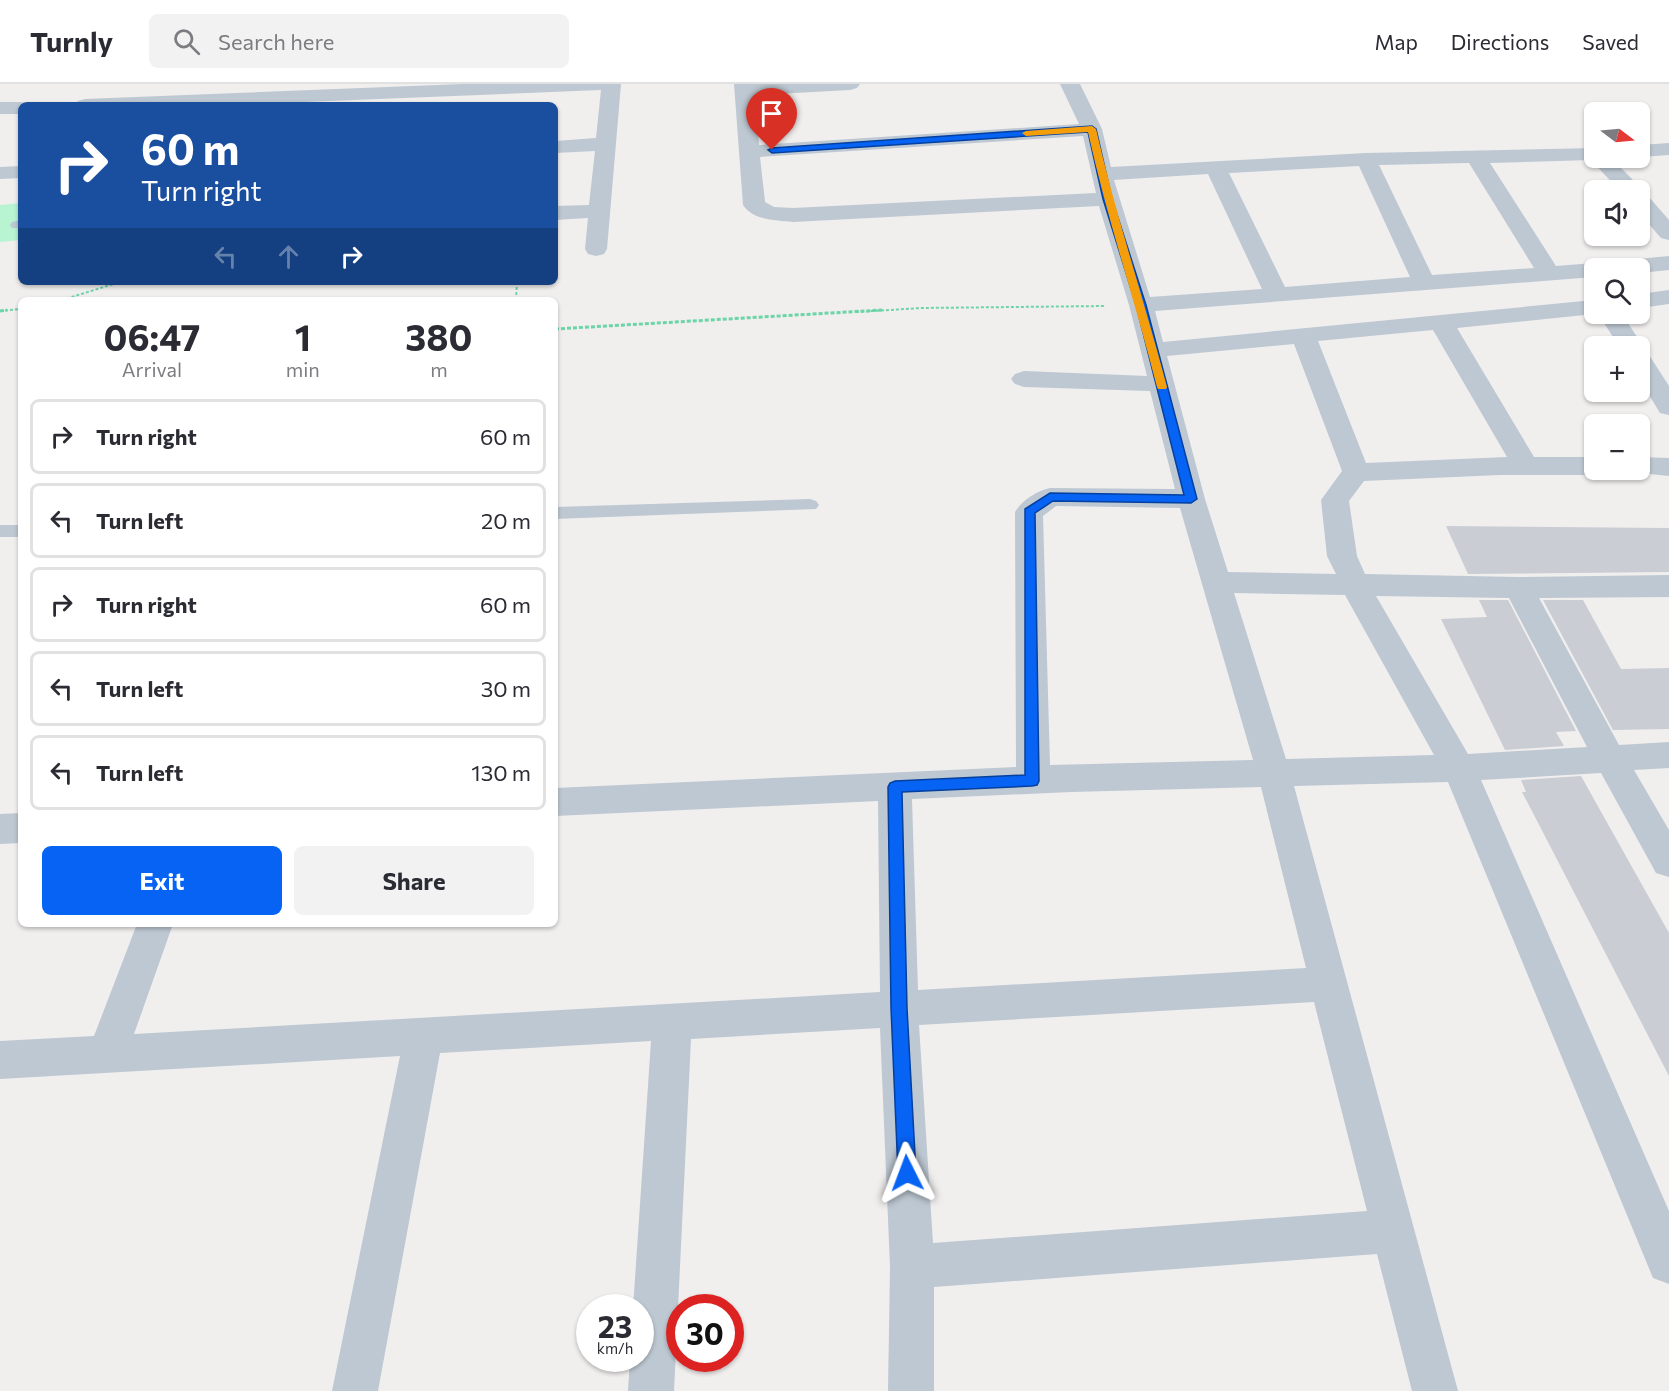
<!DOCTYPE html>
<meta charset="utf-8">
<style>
body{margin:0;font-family:Commissioner,sans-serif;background:#f2f2f3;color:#2b2b33;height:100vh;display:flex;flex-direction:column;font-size:22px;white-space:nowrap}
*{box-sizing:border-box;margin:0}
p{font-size:20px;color:#7c7c81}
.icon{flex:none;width:33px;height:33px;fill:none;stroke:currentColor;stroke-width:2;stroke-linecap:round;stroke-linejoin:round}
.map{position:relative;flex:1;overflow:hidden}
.drawer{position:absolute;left:18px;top:213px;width:540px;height:630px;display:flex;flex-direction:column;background:#fff;border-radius:9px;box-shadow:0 2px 4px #0004}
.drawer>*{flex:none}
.banner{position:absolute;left:18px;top:18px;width:540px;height:183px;border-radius:9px;box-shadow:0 2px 4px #0004;background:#1a4fa0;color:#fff;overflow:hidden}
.needle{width:39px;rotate:106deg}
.fabs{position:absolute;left:1584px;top:18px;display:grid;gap:12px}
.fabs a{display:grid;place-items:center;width:66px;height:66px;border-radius:9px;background:#fff;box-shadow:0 2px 4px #0004;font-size:30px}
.speed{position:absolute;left:576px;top:1210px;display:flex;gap:12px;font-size:30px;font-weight:700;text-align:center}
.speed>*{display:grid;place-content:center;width:78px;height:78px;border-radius:50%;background:#fff;box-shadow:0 2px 4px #0004;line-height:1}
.speed small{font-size:15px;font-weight:400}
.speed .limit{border:9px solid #d22;background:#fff;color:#111}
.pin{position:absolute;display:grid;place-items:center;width:51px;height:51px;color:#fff;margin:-62px -26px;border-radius:50% 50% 50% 0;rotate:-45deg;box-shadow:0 0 6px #0007}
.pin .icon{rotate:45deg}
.me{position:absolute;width:66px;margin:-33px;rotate:357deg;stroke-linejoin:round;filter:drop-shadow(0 0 4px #0008)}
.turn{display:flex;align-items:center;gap:21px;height:126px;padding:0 24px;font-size:27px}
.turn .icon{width:78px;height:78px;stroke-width:2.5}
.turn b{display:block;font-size:42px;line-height:51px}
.lanes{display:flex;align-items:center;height:57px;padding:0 24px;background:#0003;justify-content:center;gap:30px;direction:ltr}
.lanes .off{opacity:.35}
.eta{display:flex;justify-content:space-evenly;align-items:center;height:102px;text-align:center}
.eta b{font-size:36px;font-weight:700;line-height:42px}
.cta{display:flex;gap:12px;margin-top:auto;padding:12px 24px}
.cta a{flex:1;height:69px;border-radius:9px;background:#0663f4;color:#fff;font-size:24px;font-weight:700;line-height:69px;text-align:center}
.cta a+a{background:#f2f2f3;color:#2b2b33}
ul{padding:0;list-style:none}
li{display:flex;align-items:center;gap:18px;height:75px;margin:0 12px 9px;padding:0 12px;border:3px solid #e1e1e2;border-radius:9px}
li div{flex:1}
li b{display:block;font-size:22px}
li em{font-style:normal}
header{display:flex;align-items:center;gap:36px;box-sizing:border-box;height:84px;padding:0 30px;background:#fff;border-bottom:2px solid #e1e1e2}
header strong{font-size:28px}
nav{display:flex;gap:33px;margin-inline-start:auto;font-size:21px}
.search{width:420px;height:54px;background:#f2f2f3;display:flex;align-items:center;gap:15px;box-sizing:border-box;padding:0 21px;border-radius:9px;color:#7c7c81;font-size:22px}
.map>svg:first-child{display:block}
.green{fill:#b8f4d2}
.building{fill:#cacdd4}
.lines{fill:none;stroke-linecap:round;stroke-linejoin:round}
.path-far1{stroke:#6cd5a7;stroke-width:2;stroke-dasharray:3 2;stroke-linecap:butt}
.path{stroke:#6cd5a7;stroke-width:3;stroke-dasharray:4 2;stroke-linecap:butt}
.lane{fill:#bdc8d2;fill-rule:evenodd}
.street{fill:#bdc8d2;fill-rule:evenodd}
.route{fill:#0663f4;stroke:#04409f;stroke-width:1.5}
.slow{fill:#f59e0b}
</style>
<header>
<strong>Turnly</strong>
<div class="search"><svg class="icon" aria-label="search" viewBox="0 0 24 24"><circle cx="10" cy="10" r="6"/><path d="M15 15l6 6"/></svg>Search here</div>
<nav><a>Map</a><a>Directions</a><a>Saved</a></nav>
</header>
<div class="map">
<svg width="1669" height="1307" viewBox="0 0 1669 1307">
<rect width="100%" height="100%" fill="#f1eeee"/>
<polygon class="green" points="21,119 21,156 0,158 0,121"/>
<g class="building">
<polygon points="1446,442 1669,444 1669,488 1468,490"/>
<polygon points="1479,516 1508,516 1576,647 1556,648 1564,662 1505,666 1441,535 1487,533"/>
<polygon points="1543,516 1583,516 1621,585 1669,584 1669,645 1613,646"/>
<polygon points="1581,692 1669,849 1669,992 1522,708 1526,708 1521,696"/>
</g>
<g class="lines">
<g class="path-far1">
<polyline points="62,216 120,198"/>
<polyline points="516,216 517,198"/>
<polyline points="0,227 21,225"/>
<polyline points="856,228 922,224 1106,222"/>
</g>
<g class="path">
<polyline points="0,227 7,226"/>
<polyline points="555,245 882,226"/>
</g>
<g class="lane">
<polygon points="21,136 21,144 12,144 10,141 12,138"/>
<polygon points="810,415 816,417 819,421 816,425 555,435 555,423"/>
<rect x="0" y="441" width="21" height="12"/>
</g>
<g class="street">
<polygon points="463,0 621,0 607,165 604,170 596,172 588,170 585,165 588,134 555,136 555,122 589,121 595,67 555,69 555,57 596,54 601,6 231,21 75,21 78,17 85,15"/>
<path d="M734 0H860L857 4 850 6 755 11 759 61 1079 40 1060 0H1080L1102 45 1111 83 1366 69 1594 64V74H1611L1638 101 1641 106 1640 108 1619 106 1591 76 1490 79 1556 182 1594 179 1602 181 1605 184H1594V193L1155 227 1163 258 1594 216V230H1597H1594L1457 244 1534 373H1594V386H1605L1604 388 1594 391H1500L1364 397 1349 417 1357 472 1365 490 1518 493 1669 491V513L1539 514 1619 661 1669 658V684L1634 686 1669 746V793L1656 789 1601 689 1481 696 1669 1127V1200L1653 1194 1448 698 1294 702 1458 1307H1412L1377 1170 934 1203V1307H888L890 1183 880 944 691 955 674 1307H628L630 1275H640V1224H633L651 957 440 969 378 1307H332L400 972 0 995V957L94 952 137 840H173L134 950 880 908 878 717 555 732V704L1016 683 1015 428C1022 416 1037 407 1050 404L1175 405 1150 307 1024 303 1015 300 1011 295 1015 290 1024 287 1147 292 1129 221 1099 122 793 138C776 136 754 137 743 121ZM1083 52 1096 109 793 124 774 123 765 118 760 73ZM1469 79 1534 184 1432 191 1379 81ZM1359 82 1410 193 1285 203 1229 89ZM1208 90 1262 205 1150 213 1114 96ZM1433 246 1507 373 1366 379 1318 257ZM1294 260 1342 387 1321 416 1327 472 1336 490 1228 488 1205 415 1167 272ZM1056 422 1180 424 1253 676 1050 681 1043 432ZM1234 509 1345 511 1434 671 1286 675ZM1376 512 1509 514 1587 663 1468 670ZM1261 703 1306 884 918 906 912 715 1071 708ZM1314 918 1367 1127 933 1159 919 941Z"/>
<polygon points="0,18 21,18 29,21 21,21 21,30 0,30"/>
<polygon points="1669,59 1669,71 1640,73 1640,61"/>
<polygon points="21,82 21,94 0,95 0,83"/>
<polygon points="1640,110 1648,112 1669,136 1669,156 1661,154 1640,130"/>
<polygon points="1669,172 1669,186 1640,189 1640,184 1604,184 1608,179 1616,177"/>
<polygon points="1669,206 1669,220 1640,224 1640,210"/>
<polygon points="1598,230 1622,230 1643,262 1640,267 1640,262 1619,262"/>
<polygon points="1640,268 1649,271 1669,302 1669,331 1660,329 1640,296"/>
<polygon points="1640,373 1669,374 1669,392 1630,388 1629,386 1640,386"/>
<polygon points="21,729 21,759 0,760 0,730"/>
</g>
</g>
<polygon class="route" points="1092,42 1096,45 1112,115 1146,221 1197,415 1191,419 1053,417 1035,429 1039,697 1037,701 1032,702 902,708 907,924 916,1089 913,1095 907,1097 901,1095 898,1089 891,924 888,703 890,699 895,697 1025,691 1025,425 1050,409 1184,411 1136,221 1103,115 1088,48 772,69 768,66 772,64"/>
<path class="slow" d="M1092 42 1096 45C1116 132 1144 216 1167 303L1166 305H1158L1157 303C1135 217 1107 134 1088 48L1026 52 1022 49 1026 47Z"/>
</svg>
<div class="fabs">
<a><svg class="needle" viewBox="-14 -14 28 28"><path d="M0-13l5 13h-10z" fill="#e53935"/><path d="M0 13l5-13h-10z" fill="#7c7c81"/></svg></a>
<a><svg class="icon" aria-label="sound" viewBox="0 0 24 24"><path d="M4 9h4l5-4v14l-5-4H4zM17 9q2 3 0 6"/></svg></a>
<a><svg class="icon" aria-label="search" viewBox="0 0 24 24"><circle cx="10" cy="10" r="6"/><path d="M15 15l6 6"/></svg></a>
<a>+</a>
<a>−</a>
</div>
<div class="speed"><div>23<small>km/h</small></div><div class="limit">30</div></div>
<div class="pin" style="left:772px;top:66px;background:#d93025"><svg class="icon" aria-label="arrive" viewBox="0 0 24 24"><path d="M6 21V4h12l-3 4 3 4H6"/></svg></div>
<svg class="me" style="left:907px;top:1089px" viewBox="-20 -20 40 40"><path d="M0-17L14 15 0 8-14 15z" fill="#0663f4" stroke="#fff" stroke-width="4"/></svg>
<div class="banner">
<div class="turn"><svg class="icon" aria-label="right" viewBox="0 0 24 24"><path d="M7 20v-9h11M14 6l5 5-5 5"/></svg><div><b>60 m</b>Turn right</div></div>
<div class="lanes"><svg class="icon off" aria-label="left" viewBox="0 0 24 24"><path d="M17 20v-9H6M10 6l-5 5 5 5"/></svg><svg class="icon off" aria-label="ahead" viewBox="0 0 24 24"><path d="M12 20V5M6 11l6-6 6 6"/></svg><svg class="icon" aria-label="right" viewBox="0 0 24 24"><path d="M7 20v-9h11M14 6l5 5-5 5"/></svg></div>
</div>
<section class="drawer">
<div class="eta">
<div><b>06:47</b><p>Arrival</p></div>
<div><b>1</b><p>min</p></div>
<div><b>380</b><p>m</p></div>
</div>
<ul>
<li><svg class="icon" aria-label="right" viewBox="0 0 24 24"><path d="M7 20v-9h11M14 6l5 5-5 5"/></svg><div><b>Turn right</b></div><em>60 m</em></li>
<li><svg class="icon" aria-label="left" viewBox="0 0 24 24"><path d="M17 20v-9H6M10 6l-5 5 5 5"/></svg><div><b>Turn left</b></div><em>20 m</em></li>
<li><svg class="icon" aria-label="right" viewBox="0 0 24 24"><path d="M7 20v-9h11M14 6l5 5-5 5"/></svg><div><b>Turn right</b></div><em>60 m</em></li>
<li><svg class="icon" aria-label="left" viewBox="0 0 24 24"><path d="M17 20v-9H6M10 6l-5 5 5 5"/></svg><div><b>Turn left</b></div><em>30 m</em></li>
<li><svg class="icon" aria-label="left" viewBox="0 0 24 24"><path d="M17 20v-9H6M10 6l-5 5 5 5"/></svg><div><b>Turn left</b></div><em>130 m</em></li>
</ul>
<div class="cta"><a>Exit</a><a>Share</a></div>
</section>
</div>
